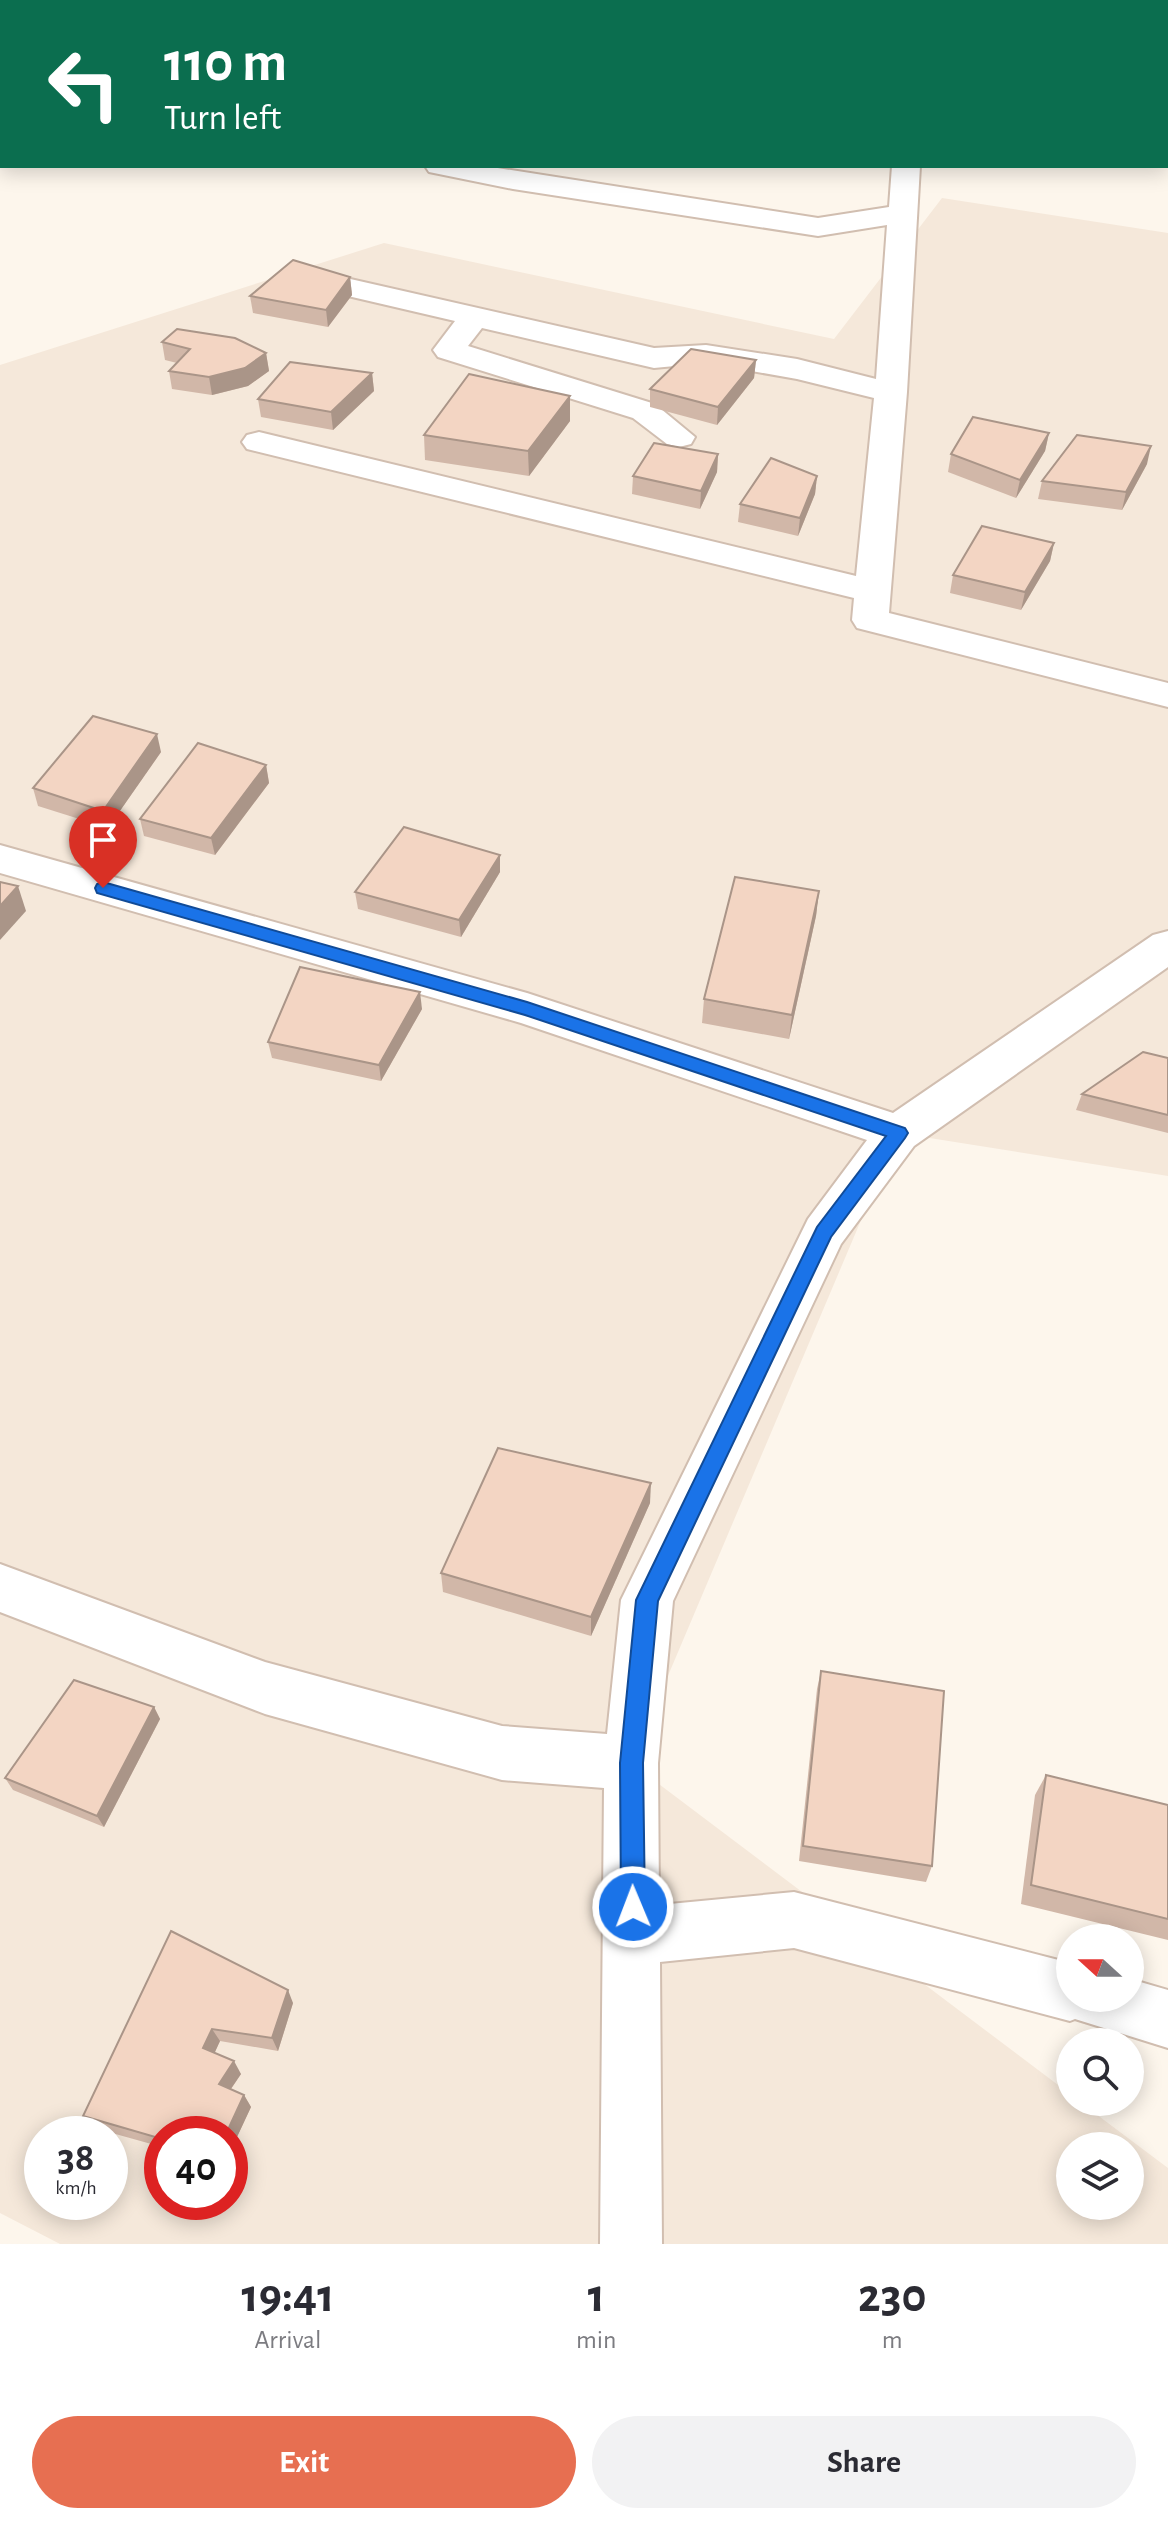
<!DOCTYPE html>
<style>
body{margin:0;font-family:"Alegreya Sans",sans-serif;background:#f2f2f3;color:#2b2b33;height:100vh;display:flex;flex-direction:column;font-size:30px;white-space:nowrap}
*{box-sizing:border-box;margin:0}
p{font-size:26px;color:#7c7c81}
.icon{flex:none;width:44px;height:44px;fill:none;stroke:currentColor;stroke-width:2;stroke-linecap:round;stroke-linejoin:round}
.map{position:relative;height:2244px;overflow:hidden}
.panel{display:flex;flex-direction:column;background:#fff;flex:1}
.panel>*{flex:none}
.hud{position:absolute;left:0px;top:0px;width:1168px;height:168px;box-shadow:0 4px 20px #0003;background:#0b6e4f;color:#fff;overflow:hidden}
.needle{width:52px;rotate:291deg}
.buttons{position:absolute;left:1056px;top:1924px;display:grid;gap:16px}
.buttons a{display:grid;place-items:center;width:88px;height:88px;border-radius:50%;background:#fff;box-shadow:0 4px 20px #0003;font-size:40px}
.speed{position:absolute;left:24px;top:2116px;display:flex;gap:16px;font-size:40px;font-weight:700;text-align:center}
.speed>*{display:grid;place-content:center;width:104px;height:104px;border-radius:50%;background:#fff;box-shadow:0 4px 20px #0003;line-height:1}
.speed small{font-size:20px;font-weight:400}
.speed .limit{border:12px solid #d22;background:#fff;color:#111}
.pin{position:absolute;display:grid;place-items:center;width:68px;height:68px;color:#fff;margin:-82px -34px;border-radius:50% 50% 50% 0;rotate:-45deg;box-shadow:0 0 8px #0007}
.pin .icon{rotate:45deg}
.me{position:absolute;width:88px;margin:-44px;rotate:359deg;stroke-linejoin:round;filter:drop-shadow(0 0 6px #0008)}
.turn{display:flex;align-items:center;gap:28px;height:168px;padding:0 32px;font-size:36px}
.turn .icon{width:104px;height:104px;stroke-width:2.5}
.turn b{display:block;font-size:56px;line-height:68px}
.eta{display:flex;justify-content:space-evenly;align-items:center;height:136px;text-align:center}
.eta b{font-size:48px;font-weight:700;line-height:56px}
.button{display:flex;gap:16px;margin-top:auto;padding:16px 32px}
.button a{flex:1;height:92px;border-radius:48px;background:#e76f51;color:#fff;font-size:32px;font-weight:700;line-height:92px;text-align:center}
.button a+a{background:#f2f2f3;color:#2b2b33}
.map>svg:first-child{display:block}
.residential{fill:#f5e8da;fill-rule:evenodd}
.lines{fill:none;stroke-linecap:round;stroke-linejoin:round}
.minor-casing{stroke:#d1beb0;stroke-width:4}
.minor{fill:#fff;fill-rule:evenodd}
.wall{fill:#d1b7a8}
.shaded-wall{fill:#aa9588}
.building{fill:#f3d5c3;stroke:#aa9588;stroke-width:2}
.route{fill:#1a73e8;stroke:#114b97;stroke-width:2}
</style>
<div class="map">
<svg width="1168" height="2244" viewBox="0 0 1168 2244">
<rect width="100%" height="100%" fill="#fdf6ec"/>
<path class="residential" d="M942 198 1168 233V1176L898 1133 631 1763 1070 2094V2102H1080L1168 2168V2244H60L0 2213V365L384 243 834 339ZM42 2134H110V2202H42ZM162 2134H230V2202H162ZM1070 2146H1130V2206H1070Z"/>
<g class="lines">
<g class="minor-casing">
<g id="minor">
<polygon points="846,0 872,0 873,2 847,2"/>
<polygon points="1011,0 1038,0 1010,2"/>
<polygon points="425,166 485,166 818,218 889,207 892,166 920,166 907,392 889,613 1168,683 1168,707 857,628 852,620 854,598 247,449 242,442 247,435 259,432 856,576 874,398 797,379 706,363 654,368 482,328 468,346 655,404 695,437 691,444 679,447 667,444 633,418 438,357 433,350 455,321 335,293 331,287 335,281 346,278 654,348 706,345 797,359 876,379 887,225 818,236 513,189 429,172"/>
<polygon points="0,845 527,993 893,1113 1153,935 1168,931 1168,967 914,1146 841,1244 673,1601 658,1763 659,1905 794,1892 1070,1963 1070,1998 1130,1998 1130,1979 1168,1990 1168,2048 1075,2019 1070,2021 794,1948 660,1962 662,2244 600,2244 604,1788 502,1780 265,1714 0,1612 0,1564 265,1662 502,1726 607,1734 621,1600 808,1219 867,1140 521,1023 0,873"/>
</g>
</g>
<use href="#minor" class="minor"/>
</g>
<g class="wall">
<polygon points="350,277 352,295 328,327 253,313 250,296"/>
<polygon points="162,342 266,353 269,371 248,386 212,395 172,389 169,371 177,363 165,360"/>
<polygon points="756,360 754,378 717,425 650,407 650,389"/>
<polygon points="372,373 374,391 333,430 261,417 258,399"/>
<polygon points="570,396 570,421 529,476 425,460 424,435"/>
<polygon points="1049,433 1045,451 1016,498 948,472 951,454"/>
<polygon points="718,454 717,472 700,509 632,494 633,476"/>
<polygon points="1147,464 1122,510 1038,499 1042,481"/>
<polygon points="817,476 815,494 798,536 738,522 740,504"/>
<polygon points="1054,543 1050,561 1021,610 950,593 953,575"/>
<polygon points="161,752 108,828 38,806 33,788"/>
<polygon points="266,765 269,783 215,855 144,836 140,819"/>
<polygon points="500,855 500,872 461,937 358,909 355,892"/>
<polygon points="819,891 816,916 789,1039 702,1023 704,999"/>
<polygon points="422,1009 381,1081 272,1058 268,1042"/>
<polygon points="1168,1058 1168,1133 1076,1110 1082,1094"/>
<polygon points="650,1503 591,1636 443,1592 441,1573"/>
<polygon points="821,1671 932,1866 926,1882 799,1861 817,1689"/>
<polygon points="154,1707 160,1719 104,1827 13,1790 5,1778"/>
<polygon points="1046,1775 1168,1805 1168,1940 1021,1904 1035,1795"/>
<polygon points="171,1931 293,2003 278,2051 220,2041 214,2053 241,2074 231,2089 244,2095 251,2107 230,2152 230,2134 162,2134 162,2147 94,2128 83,2116"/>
</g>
<g class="shaded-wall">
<polygon points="350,277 352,295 328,327 326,310"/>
<polygon points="266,353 269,371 248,386 212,395 209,377"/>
<polygon points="756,360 754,378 717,425 718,407"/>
<polygon points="372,373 374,391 333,430 331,412"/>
<polygon points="570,396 570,421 529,476 528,451"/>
<polygon points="1049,433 1045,451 1016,498 1020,480"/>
<polygon points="1151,446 1147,464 1122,510 1126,492"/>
<polygon points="718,454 717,472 700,509 701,491"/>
<polygon points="817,476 815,494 798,536 800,518"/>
<polygon points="1054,543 1050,561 1021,610 1025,592"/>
<polygon points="157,734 161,752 108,828 103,811"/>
<polygon points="266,765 269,783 215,855 211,838"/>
<polygon points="500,855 500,872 461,937 459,920"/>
<polygon points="18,886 26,911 0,940 0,906"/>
<polygon points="819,891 816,916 789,1039 792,1015"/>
<polygon points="420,992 422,1009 381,1081 379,1065"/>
<polygon points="651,1483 650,1503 591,1636 591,1617"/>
<polygon points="154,1707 160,1719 104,1827 97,1816"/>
<polygon points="288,1990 293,2003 278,2051 272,2038"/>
<polygon points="212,2029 220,2041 211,2061 203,2048"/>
<polygon points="234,2061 241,2074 226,2096 219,2084"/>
<polygon points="244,2095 251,2107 230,2152 230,2134 226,2134"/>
</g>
<g class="building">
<polygon points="293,260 350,277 326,310 250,296"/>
<polygon points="177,329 235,338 266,353 245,368 209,377 169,371 190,349 162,342"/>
<polygon points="691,349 756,360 718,407 650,389"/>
<polygon points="290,362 372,373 331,412 258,399"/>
<polygon points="469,374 570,396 528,451 424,435"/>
<polygon points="973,417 1049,433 1020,480 951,454"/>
<polygon points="1077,435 1151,446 1126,492 1042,481"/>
<polygon points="654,443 718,454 701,491 633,476"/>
<polygon points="771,458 817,476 800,518 740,504"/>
<polygon points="982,526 1054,543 1025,592 953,575"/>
<polygon points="93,716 157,734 103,811 33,788"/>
<polygon points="198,743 266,765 211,838 140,819"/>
<polygon points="404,827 500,855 459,920 355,892"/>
<polygon points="735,877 819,891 792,1015 704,999"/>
<polygon points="0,882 18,886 0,906"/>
<polygon points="300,967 420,992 379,1065 268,1042"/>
<polygon points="1143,1052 1168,1058 1168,1115 1082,1094"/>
<polygon points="498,1448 651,1483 591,1617 441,1573"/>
<polygon points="821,1671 944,1691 932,1866 803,1846"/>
<polygon points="74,1680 154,1707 97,1816 5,1778"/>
<polygon points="1046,1775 1168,1805 1168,1919 1031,1885"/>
<polygon points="171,1931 288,1990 272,2038 212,2029 203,2048 234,2061 219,2084 244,2095 226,2134 162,2134 162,2139 83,2116"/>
</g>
<polygon class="route" points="103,882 527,1002 905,1128 908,1133 905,1138 831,1237 658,1601 643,1763 645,1907 641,1916 633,1919 625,1916 621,1907 620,1763 636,1600 817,1227 886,1136 525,1015 97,893 95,888 97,884"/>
</svg>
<div class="buttons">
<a><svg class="needle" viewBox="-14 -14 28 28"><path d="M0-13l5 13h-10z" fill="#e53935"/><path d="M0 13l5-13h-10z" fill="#7c7c81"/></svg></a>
<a><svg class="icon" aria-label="search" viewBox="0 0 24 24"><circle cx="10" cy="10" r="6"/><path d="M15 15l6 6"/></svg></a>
<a><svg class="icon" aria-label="layers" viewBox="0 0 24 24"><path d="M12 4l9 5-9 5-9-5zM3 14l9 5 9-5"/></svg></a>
</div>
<div class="speed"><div>38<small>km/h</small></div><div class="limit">40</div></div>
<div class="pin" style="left:103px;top:888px;background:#d93025"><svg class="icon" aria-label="arrive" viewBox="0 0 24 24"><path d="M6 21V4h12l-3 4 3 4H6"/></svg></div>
<svg class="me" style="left:633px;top:1907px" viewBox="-20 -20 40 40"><circle r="17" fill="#1a73e8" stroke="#fff" stroke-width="3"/><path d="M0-11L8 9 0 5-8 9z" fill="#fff"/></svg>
<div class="hud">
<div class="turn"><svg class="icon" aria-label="left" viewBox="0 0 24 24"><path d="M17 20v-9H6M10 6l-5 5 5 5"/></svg><div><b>110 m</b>Turn left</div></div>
</div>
</div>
<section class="panel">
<div class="eta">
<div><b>19:41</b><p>Arrival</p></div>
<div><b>1</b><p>min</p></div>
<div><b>230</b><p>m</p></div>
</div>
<div class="button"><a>Exit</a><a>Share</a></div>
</section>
